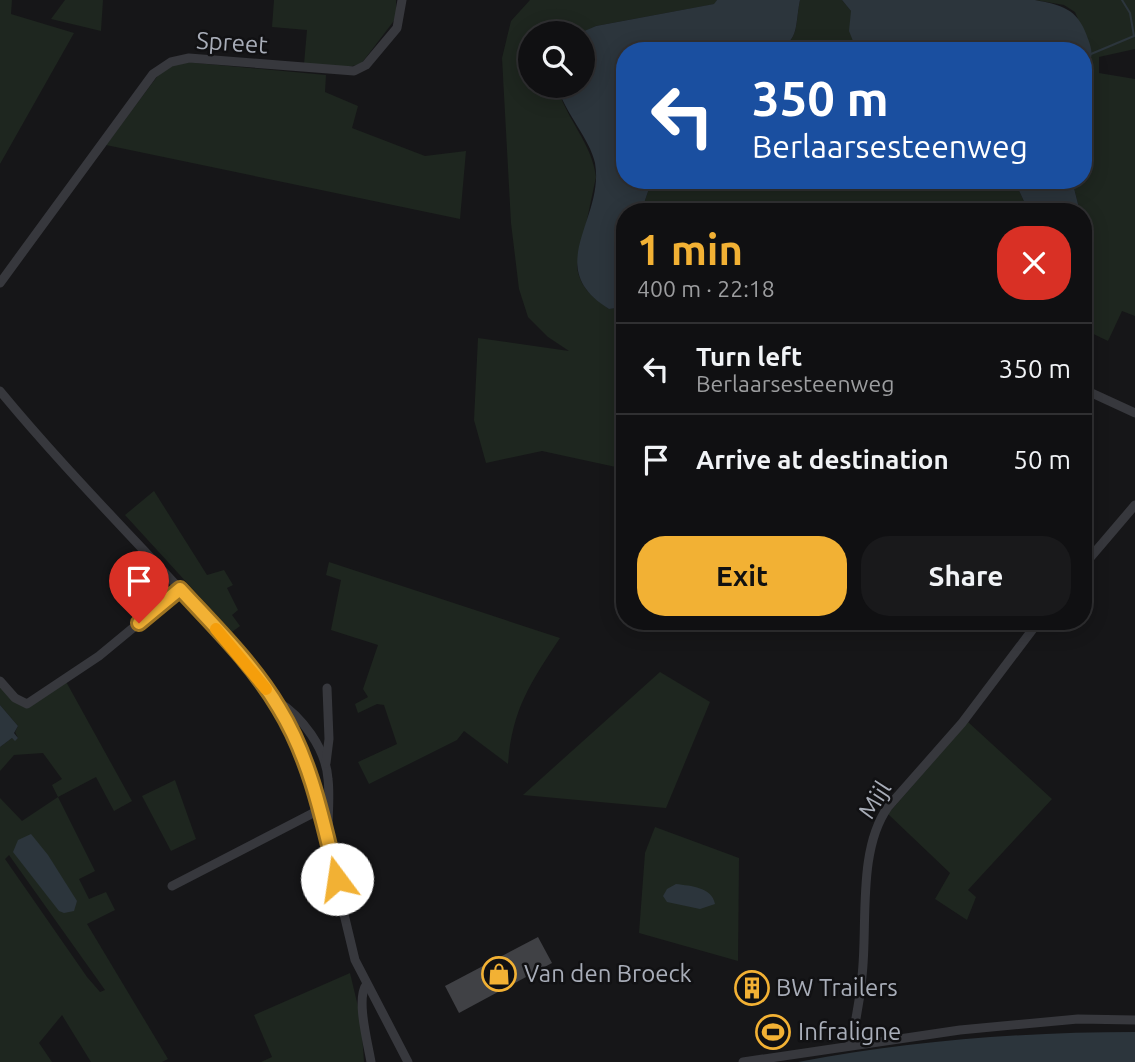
<!DOCTYPE html>
<meta charset="utf-8">
<style>
body{margin:0;font-family:Ubuntu,sans-serif;background:#19191b;color:#f1f3f6;height:100vh;display:flex;flex-direction:column;font-size:26px;white-space:nowrap}
*{box-sizing:border-box;margin:0}
p{font-size:23px;color:#9c9d9f}
.icon{flex:none;width:38px;height:38px;fill:none;stroke:currentColor;stroke-width:2;stroke-linecap:round;stroke-linejoin:round}
.map{position:relative;flex:1;overflow:hidden}
.side{position:absolute;left:616px;top:203px;width:476px;height:427px;display:flex;flex-direction:column;background:#101012;border-radius:28px;box-shadow:0 4px 18px #0003,0 0 0 2px #303032}
.side>*{flex:none}
.guide{position:absolute;left:616px;top:42px;width:476px;height:147px;border-radius:28px;box-shadow:0 4px 18px #0003,0 0 0 2px #303032;background:#1a4fa0;color:#fff;overflow:hidden}
.tools{position:absolute;left:518px;top:21px;display:grid;gap:14px}
.tools a{display:grid;place-items:center;width:77px;height:77px;border-radius:50%;background:#101012;box-shadow:0 4px 18px #0003,0 0 0 2px #303032;font-size:35px}
.pin{position:absolute;display:grid;place-items:center;width:60px;height:60px;color:#fff;margin:-72px -30px;border-radius:50% 50% 50% 0;rotate:-45deg;box-shadow:0 0 7px #0007}
.pin .icon{rotate:45deg}
.me{position:absolute;width:77px;margin:-38px;rotate:346deg;stroke-linejoin:round;filter:drop-shadow(0 0 5px #0008)}
.turn{display:flex;align-items:center;gap:24px;height:147px;padding:0 21px;font-size:32px}
.turn .icon{width:91px;height:91px;stroke-width:2.5}
.turn b{display:block;font-size:49px;line-height:60px}
.round{display:grid;place-items:center;flex:none;width:74px;height:74px;border-radius:28px;background:#19191b}
.head{display:flex;align-items:center;justify-content:space-between;height:119px;padding:0 21px}
h1{font-size:42px;font-weight:600;line-height:52px;color:#f2b134}
.action{display:flex;gap:14px;margin-top:auto;padding:14px 21px}
.action a{flex:1;height:80px;border-radius:28px;background:#f2b134;color:#111;font-size:28px;font-weight:600;line-height:80px;text-align:center}
.action a+a{background:#19191b;color:#f1f3f6}
ul{padding:0;list-style:none}
li{display:flex;align-items:center;gap:21px;height:91px;padding:0 21px;border-top:2px solid #303032}
li div{flex:1}
li b{display:block;font-size:26px}
li em{font-style:normal}
.map>svg:first-child{display:block}
.green{fill:#1e261f;fill-rule:evenodd}
.water{fill:#2c353c}
.lines{fill:none;stroke-linecap:round;stroke-linejoin:round}
.stream{stroke:#2c353c;stroke-width:2}
.building{fill:#404145}
.minor{stroke:#37383d;stroke-width:9}
.route-casing{stroke:#9d7322;stroke-width:18}
.route{stroke:#f2b134;stroke-width:12}
.slow{stroke:#f59e0b;stroke-width:12}
.labels{text-anchor:middle;stroke-width:5;stroke-linejoin:round;paint-order:stroke}
.street-label{font-size:24px;fill:#a8adb8;stroke:#111113}
.poi-label{font-size:24px;fill:#a8adb8;stroke:#111113;text-anchor:start}
</style>
<div class="map">
<svg width="1135" height="1062" viewBox="0 0 1135 1062">
<rect width="100%" height="100%" fill="#161618"/>
<g class="green">
<polygon points="0,0 12,0 11,14 74,33 0,164"/>
<polygon points="65,0 103,0 101,31 51,19"/>
<polygon points="274,0 396,0 396,18 361,64 348,67 304,64 307,30 272,27"/>
<path d="M530 0H717L715 4 596 26 581 33H530V86H557C566 119 592 143 596 177L577 267C580 288 593 297 609 309L625 307V469L542 451 486 463 474 420 478 338 569 351 548 337 528 317 519 289 511 223 502 58 511 21Z"/>
<path d="M800 0H842L851 11V26L877 44 941 51H768C801 44 794 29 800 0Z"/>
<polygon points="1035,0 1135,0 1135,49 1099,57 1099,73 1135,79 1135,316 1122,311 1108,341 1083,329 1083,265 1088,261 1084,240 1090,236 1083,212 1080,212 1072,180 1083,180 1083,79 1091,60 1091,50 1075,12 1064,5"/>
<polygon points="185,62 326,75 325,92 358,106 352,128 425,156 466,151 460,219 106,145 159,74 165,68"/>
<polygon points="652,180 1014,180 1029,212 641,212"/>
<polygon points="154,491 207,575 224,570 233,585 227,588 238,610 232,615 240,626 232,632 125,515"/>
<path d="M329 562 560 638C531 682 512 709 508 764L464 731 457 740 369 784 358 762 397 744 384 705 377 704 358 713 355 704 368 697 363 689 378 645 331 630 341 580 326 575Z"/>
<polygon points="660,672 710,702 666,808 523,795"/>
<path d="M0 678 26 702 64 678 132 801 114 811 96 777 58 797 95 871 79 879 89 899 106 892 115 910 87 924 168 1059 162 1062H91L62 1015 39 1043 52 1062H0V798L22 821 58 797 52 785 62 779 43 753 14 755 0 771V747L12 738 15 740 18 738 15 732 18 726 0 705ZM9 855 105 990 100 992 87 977 5 859Z"/>
<polygon points="968,722 1052,799 968,890 976,897 967,920 935,899 950,873 888,814"/>
<polygon points="175,780 196,839 171,851 142,796"/>
<polygon points="655,827 739,858 738,961 639,933 645,853"/>
<polygon points="350,973 361,1019 364,1062 261,1062 272,1057 254,1015"/>
</g>
<g class="water">
<path d="M717 0H800C794 29 801 44 768 51H625V180H652L641 212H625V307L609 309C541 267 605 220 595 163 590 139 565 113 557 86H583L582 32 596 26 714 4Z"/>
<path d="M842 0H1035C1061 5 1077 8 1087 36 1089 42 1093 50 1091 58 1090 65 1085 72 1083 79V51H932L853 41 849 31 851 11Z"/>
<polygon points="1014,180 1072,180 1080,212 1029,212"/>
<polygon points="0,705 18,726 14,733 18,738 15,741 12,738 0,747"/>
<polygon points="31,834 48,855 77,901 74,911 64,913 59,911 13,852 18,840"/>
<path d="M676 884C691 886 712 887 715 904L700 909 667 902 663 896 667 889Z"/>
<path d="M1135 1032V1062H798C909 1041 1022 1032 1135 1032Z"/>
</g>
<g class="lines">
<polyline class="stream" points="1091,54 1134,36 1130,13 1122,0"/>
</g>
<g class="building">
<polygon points="538,937 552,963 459,1013 445,986"/>
<polygon points="750,970 765,976 753,1005 738,999"/>
<polygon points="786,1024 784,1037 760,1042 759,1036 763,1035 762,1028"/>
</g>
<g class="lines">
<g class="minor">
<polyline points="0,283 153,74 171,62 189,58 354,71 366,65 397,28 402,0"/>
<polyline points="1083,389 1135,413"/>
<path d="M0 391C52 454 109 513 165 573 226 639 285 697 313 785L355 960 408 1062"/>
<polyline points="1083,566 1135,505"/>
<polyline points="0,681 15,698 27,704 99,656 180,589"/>
<path d="M277 701C302 716 326 749 328 779 330 795 328 813 328 829"/>
<polyline points="326,763 329,739 327,688"/>
<polyline points="172,886 319,810"/>
<path d="M366 985C356 999 368 1044 371 1062"/>
<path d="M850 1044C856 1022 860 998 862 976 868 925 857 850 888 807L962 723 1039 621"/>
<polyline points="743,1062 960,1030 1078,1019 1135,1020"/>
</g>
</g>
<g class="lines">
<g class="route-casing">
<path id="route" d="M139 623 180 589C215 627 253 664 279 708 311 760 323 821 337 879"/>
</g>
<use href="#route" class="route"/>
<polyline class="slow" points="216,629 266,689"/>
</g>
<defs>
<g id="shop-ring" transform="scale(1.75)"><circle r="9.5" fill="#111113" stroke="#f2b134" stroke-width="1.5"/><path d="M-5-2.5h2.3a2.7 3.5 0 0 1 5.4 0H5L5.5 6h-11ZM-1.5-2.5h3a1.5 2.3 0 0 0-3 0Z" fill="#f2b134"/></g>
<g id="building-ring" transform="scale(1.75)"><circle r="9.5" fill="#111113" stroke="#f2b134" stroke-width="1.5"/><path d="M-4-6H4V6H1V3H-1V6H-4ZM-2.5-4.3h1.7v1.8h-1.7ZM.8-4.3h1.7v1.8H.8ZM-2.5-1h1.7V.8h-1.7ZM.8-1h1.7V.8H.8Z" fill="#f2b134"/></g>
<g id="stadium-ring" transform="scale(1.75)"><circle r="9.5" fill="#111113" stroke="#f2b134" stroke-width="1.5"/><path d="M0-5a6.5 5 0 1 0 0 10a6.5 5 0 1 0 0-10ZM-3.5-1.8h7v3.6h-7Z" fill="#f2b134"/></g>
</defs>
<g fill-rule="evenodd">
<use href="#shop-ring" x="499" y="974"/>
<use href="#building-ring" x="752" y="988"/>
<use href="#stadium-ring" x="773" y="1032"/>
</g>
<g class="labels">
<g class="street-label">
<text transform="translate(232 43) rotate(4)" y="8">Spreet</text>
<text transform="translate(875 800) rotate(-57)" y="8">Mijl</text>
</g>
<g class="poi-label">
<text x="524" y="982">Van den Broeck</text>
<text x="776" y="996">BW Trailers</text>
<text x="798" y="1040">Infraligne</text>
</g>
</g>
</svg>
<div class="tools">
<a><svg class="icon" aria-label="search" viewBox="0 0 24 24"><circle cx="10" cy="10" r="6"/><path d="M15 15l6 6"/></svg></a>
</div>
<div class="pin" style="left:139px;top:623px;background:#d93025"><svg class="icon" aria-label="arrive" viewBox="0 0 24 24"><path d="M6 21V4h12l-3 4 3 4H6"/></svg></div>
<svg class="me" style="left:337px;top:879px" viewBox="-20 -20 40 40"><circle r="19" fill="#fff"/><path d="M0-13L10 11 0 6-10 11z" fill="#f2b134"/></svg>
<div class="guide">
<div class="turn"><svg class="icon" aria-label="left" viewBox="0 0 24 24"><path d="M17 20v-9H6M10 6l-5 5 5 5"/></svg><div><b>350 m</b>Berlaarsesteenweg</div></div>
</div>
<section class="side">
<div class="head"><div><h1>1 min</h1><p>400 m · 22:18</p></div><a class="round" style="background:#d93025;color:#fff"><svg class="icon" aria-label="close" viewBox="0 0 24 24"><path d="M6 6l12 12M18 6L6 18"/></svg></a></div>
<ul>
<li><svg class="icon" aria-label="left" viewBox="0 0 24 24"><path d="M17 20v-9H6M10 6l-5 5 5 5"/></svg><div><b>Turn left</b><p>Berlaarsesteenweg</p></div><em>350 m</em></li>
<li><svg class="icon" aria-label="arrive" viewBox="0 0 24 24"><path d="M6 21V4h12l-3 4 3 4H6"/></svg><div><b>Arrive at destination</b></div><em>50 m</em></li>
</ul>
<div class="action"><a>Exit</a><a>Share</a></div>
</section>
</div>
